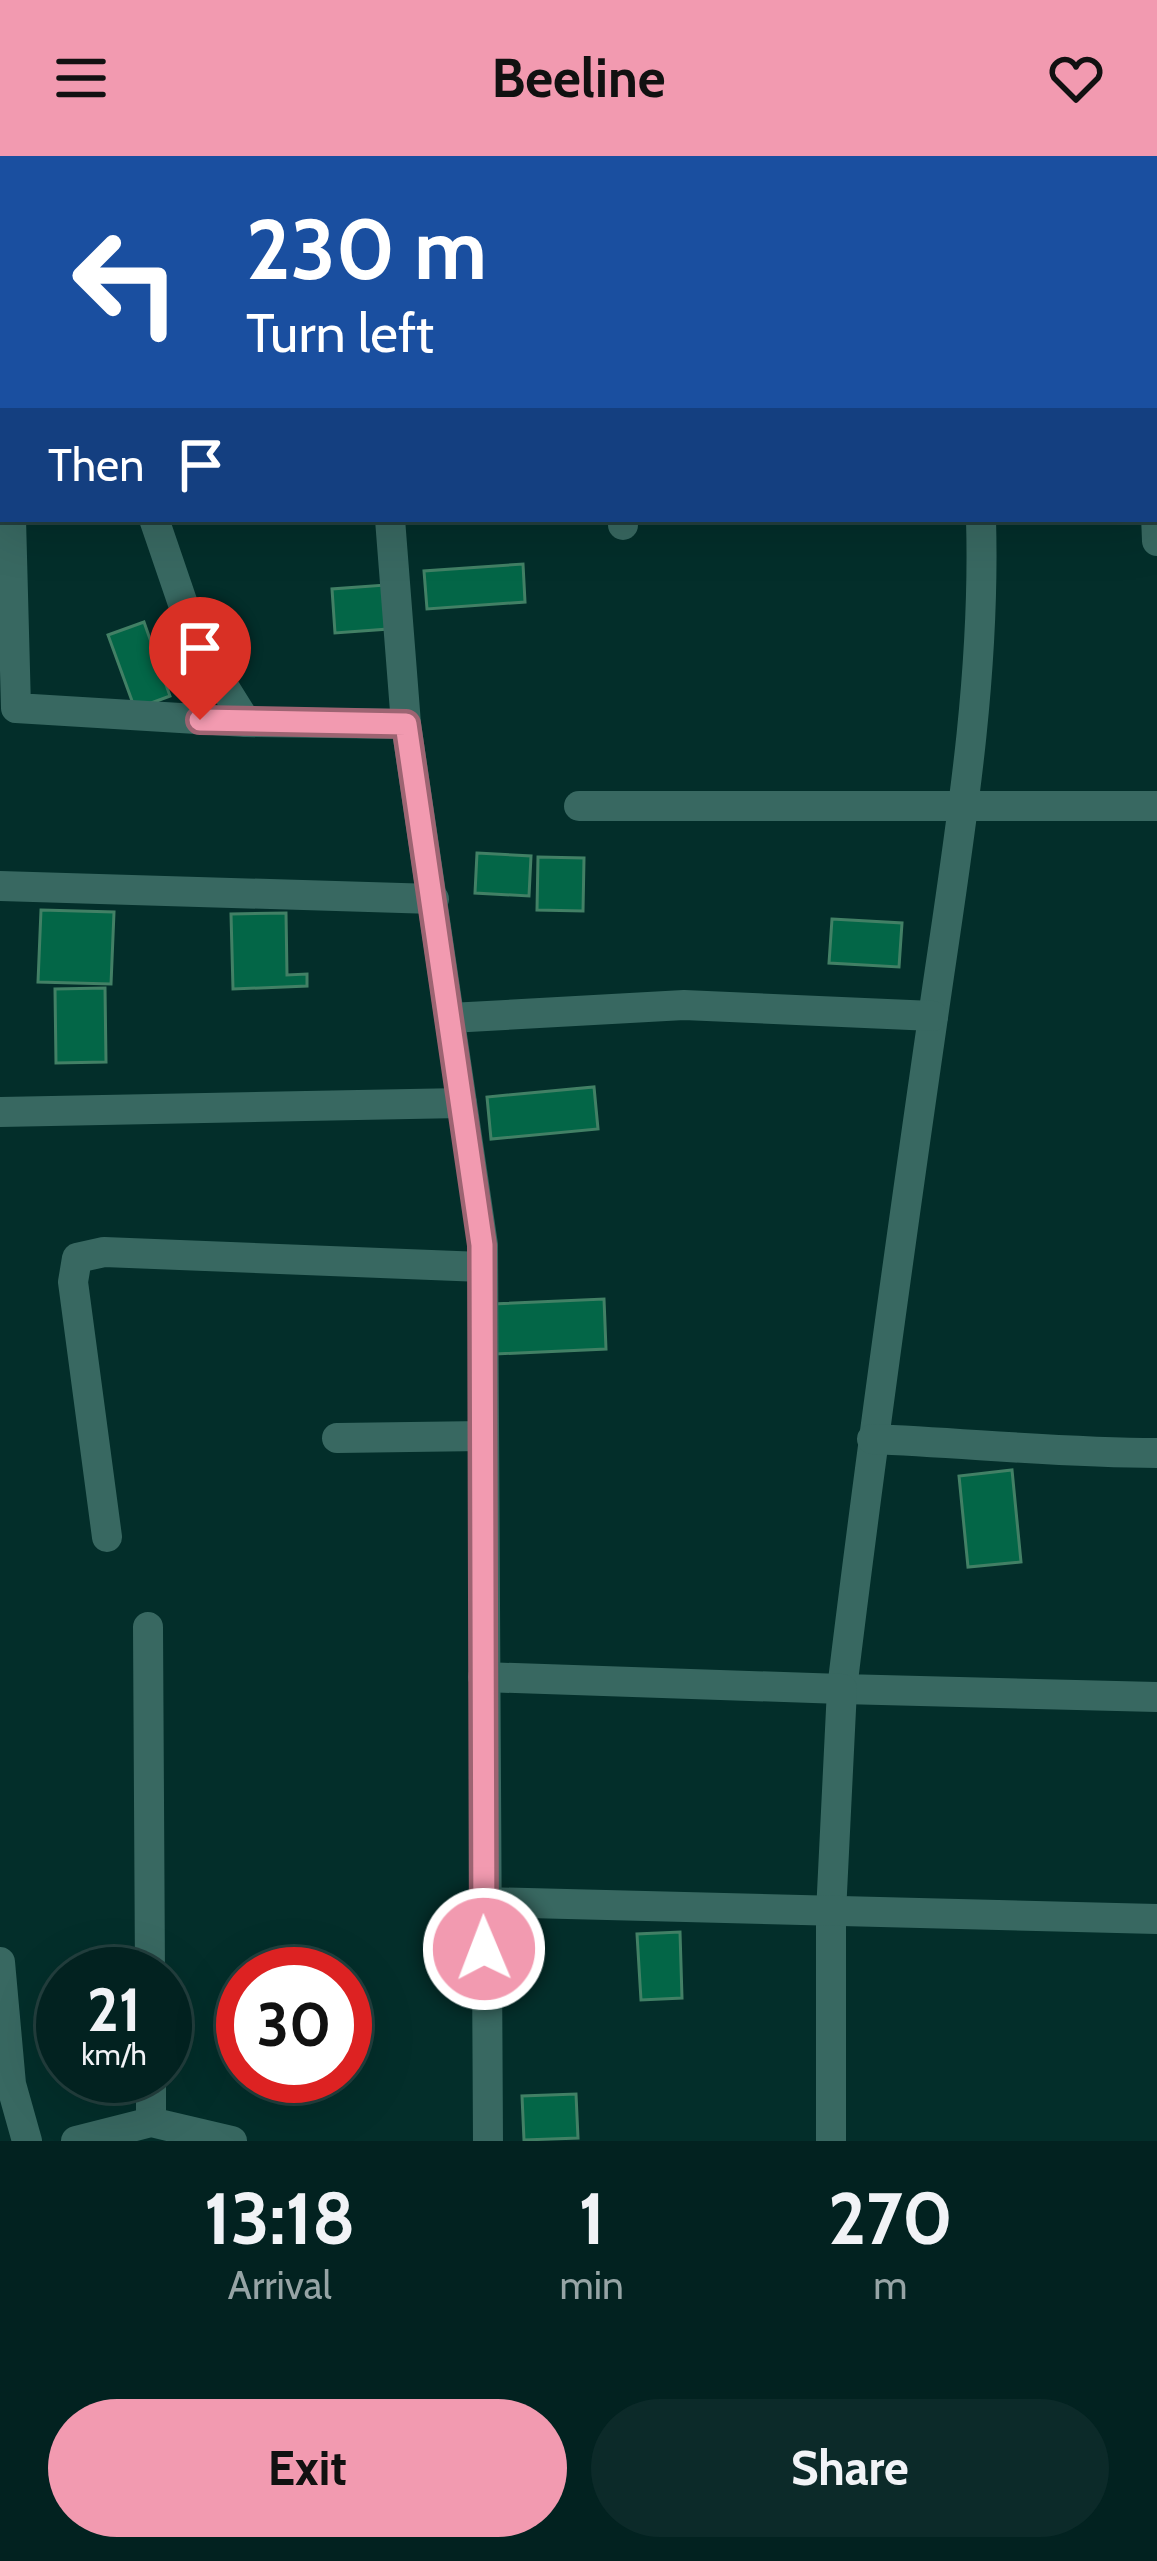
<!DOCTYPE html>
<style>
body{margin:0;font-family:Cabin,sans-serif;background:#0c2a29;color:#f1f3f6;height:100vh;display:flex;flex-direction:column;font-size:45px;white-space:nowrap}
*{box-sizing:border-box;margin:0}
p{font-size:39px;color:#96a4a5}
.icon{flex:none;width:66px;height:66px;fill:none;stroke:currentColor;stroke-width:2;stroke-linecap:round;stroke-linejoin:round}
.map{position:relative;height:1985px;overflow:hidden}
.side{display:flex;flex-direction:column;background:#022220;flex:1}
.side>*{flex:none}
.guide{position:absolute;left:0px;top:0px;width:1158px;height:366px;box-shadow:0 12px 48px #0002,0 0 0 3px #233f3e;background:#1a4fa0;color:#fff;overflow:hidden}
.speed{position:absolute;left:36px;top:1791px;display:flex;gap:24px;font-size:60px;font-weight:700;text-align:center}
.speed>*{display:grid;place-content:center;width:156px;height:156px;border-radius:50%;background:#022220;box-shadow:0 12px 48px #0002,0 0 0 3px #233f3e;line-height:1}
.speed small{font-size:30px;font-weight:400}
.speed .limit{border:18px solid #d22;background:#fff;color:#111}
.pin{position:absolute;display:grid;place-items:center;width:102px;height:102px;color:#fff;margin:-123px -51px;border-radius:50% 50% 50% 0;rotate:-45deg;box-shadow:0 0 12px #0007}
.pin .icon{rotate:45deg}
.me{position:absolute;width:132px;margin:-66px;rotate:359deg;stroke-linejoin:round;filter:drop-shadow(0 0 9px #0008)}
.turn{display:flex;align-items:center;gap:42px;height:252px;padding:0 48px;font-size:54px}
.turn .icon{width:156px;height:156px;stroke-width:2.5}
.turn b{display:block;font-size:84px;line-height:102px}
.then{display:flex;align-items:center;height:114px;padding:0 48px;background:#0003;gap:24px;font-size:45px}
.eta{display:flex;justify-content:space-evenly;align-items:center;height:204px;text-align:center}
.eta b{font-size:72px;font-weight:700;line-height:84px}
.button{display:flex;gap:24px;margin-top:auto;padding:24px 48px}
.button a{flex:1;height:138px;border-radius:72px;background:#f29ab0;color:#111;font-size:48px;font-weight:700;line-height:138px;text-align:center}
.button a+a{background:#0c2a29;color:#f1f3f6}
header{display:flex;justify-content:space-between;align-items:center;height:156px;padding:0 48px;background:#f29ab0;color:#111;font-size:54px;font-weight:700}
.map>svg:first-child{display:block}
.building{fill:#036647;stroke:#428065;stroke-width:3}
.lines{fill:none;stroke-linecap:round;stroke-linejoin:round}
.minor{stroke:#386861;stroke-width:30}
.route-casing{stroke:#9d6472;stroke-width:30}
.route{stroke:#f29ab0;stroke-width:21}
</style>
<header><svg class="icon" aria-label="menu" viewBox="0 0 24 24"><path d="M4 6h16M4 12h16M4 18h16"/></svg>Beeline<svg class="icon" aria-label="heart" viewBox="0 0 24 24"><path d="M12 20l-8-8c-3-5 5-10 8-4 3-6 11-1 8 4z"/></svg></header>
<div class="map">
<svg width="1157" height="1985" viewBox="0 0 1157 1985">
<rect width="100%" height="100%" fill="#032e2a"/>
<g class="building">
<polygon points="523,408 525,446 427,453 424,415"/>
<polygon points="385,429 388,473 335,477 332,433"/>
<polygon points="144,466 170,540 135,553 108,479"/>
<polygon points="477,697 531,700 529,740 475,737"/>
<polygon points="538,701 584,702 583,755 537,754"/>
<polygon points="41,754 114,756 111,828 38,826"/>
<polygon points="286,757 287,819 307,818 307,830 233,833 231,758"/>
<polygon points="832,763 902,767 899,811 829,807"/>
<polygon points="105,832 106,906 56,907 55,833"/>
<polygon points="594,931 598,973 491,983 487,941"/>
<polygon points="604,1143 606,1193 496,1198 493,1148"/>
<polygon points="1012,1314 1021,1406 968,1411 959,1320"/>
<polygon points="680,1776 682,1842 641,1844 637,1778"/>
<polygon points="576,1938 578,1982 524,1984 522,1940"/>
</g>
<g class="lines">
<g class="minor">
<polyline points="198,0 198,3"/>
<polyline points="378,0 378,3"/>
<polyline points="1142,0 1142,3"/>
<polyline points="769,3 770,0"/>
<polyline points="0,103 3,104"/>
<polyline points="0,246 3,279"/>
<polyline points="1155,333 1157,385"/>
<polyline points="11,363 16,552 246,566 406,568"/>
<polyline points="154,363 196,486 246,566"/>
<polyline points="390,363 406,568 483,1089 488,1985"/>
<polyline points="623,363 623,369"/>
<path d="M981 363C986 533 956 700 932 868 900 1089 869 1310 842 1533L1157 1541"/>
<polyline points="579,650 1157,650"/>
<polyline points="0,730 434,743"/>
<polyline points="450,862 684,849 933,860"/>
<polyline points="0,956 462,947"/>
<polyline points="337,1282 483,1280"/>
<path d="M872 1283C968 1287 1061 1297 1157 1297"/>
<polyline points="107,1381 73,1126 77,1102 104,1096 482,1111"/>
<polyline points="148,1471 150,1818"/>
<polyline points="483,1521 842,1533 831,1757 831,1985"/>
<polyline points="484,1746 1157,1763"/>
<polyline points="0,1806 11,1928 27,1985"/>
<polyline points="151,1920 151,1966"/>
<polyline points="76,1985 151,1966 232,1985"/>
</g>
</g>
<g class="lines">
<g class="route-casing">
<polyline id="route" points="200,564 406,568 482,1089 484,1793"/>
</g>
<use href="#route" class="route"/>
</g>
</svg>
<div class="speed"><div>21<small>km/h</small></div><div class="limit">30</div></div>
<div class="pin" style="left:200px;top:564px;background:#d93025"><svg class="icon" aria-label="arrive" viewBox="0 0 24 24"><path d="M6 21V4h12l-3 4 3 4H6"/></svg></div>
<svg class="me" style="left:484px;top:1793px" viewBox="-20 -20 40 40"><circle r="17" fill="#f29ab0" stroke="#fff" stroke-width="3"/><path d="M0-11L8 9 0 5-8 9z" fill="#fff"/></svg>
<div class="guide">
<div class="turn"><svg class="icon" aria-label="left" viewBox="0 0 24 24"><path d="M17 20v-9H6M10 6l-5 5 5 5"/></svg><div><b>230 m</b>Turn left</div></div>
<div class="then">Then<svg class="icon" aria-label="arrive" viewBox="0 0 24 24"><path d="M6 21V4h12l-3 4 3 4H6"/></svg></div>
</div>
</div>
<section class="side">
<div class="eta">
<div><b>13:18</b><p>Arrival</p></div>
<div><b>1</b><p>min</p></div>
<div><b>270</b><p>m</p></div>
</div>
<div class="button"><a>Exit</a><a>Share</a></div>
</section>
